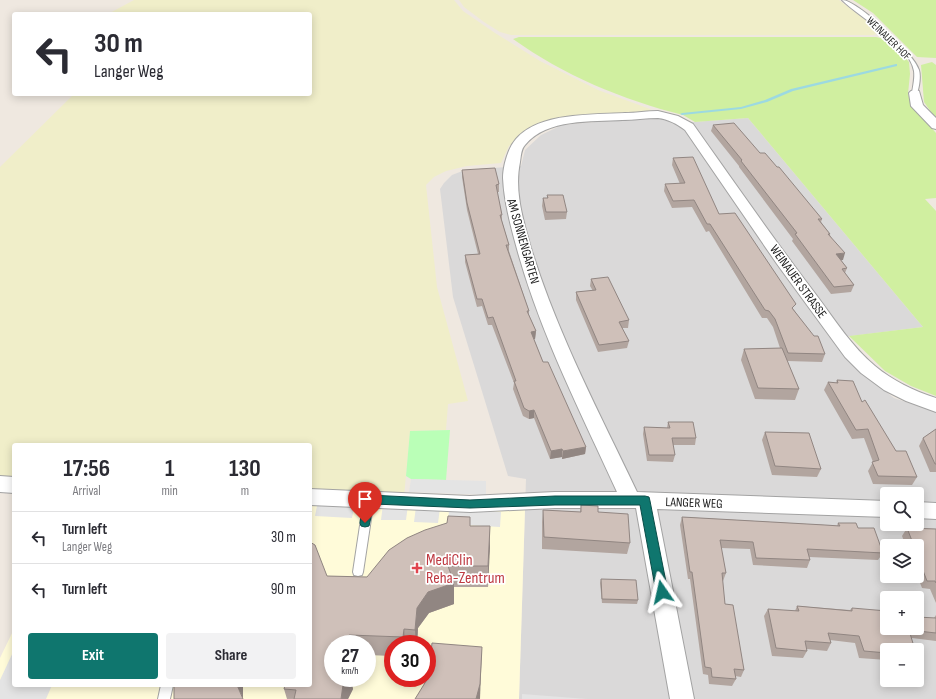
<!DOCTYPE html>
<meta charset="utf-8">
<style>
body{margin:0;font-family:"Sofia Sans Condensed",sans-serif;background:#f2f2f3;color:#2b2b33;height:100vh;display:flex;flex-direction:column;font-size:15px;white-space:nowrap}
*{box-sizing:border-box;margin:0}
p{font-size:13px;color:#7c7c81}
.icon{flex:none;width:22px;height:22px;fill:none;stroke:currentColor;stroke-width:2;stroke-linecap:round;stroke-linejoin:round}
.map{position:relative;flex:1;overflow:hidden}
.side{position:absolute;left:12px;top:443px;width:300px;height:244px;display:flex;flex-direction:column;background:#fff;border-radius:4px;box-shadow:0 2px 10px #0003}
.side>*{flex:none}
.top-card{position:absolute;left:12px;top:12px;width:300px;height:84px;border-radius:4px;box-shadow:0 2px 10px #0003;background:#fff;color:#2b2b33;overflow:hidden}
.fabs{position:absolute;left:880px;top:487px;display:grid;gap:8px}
.fabs a{display:grid;place-items:center;width:44px;height:44px;border-radius:4px;background:#fff;box-shadow:0 2px 10px #0003;font-size:20px}
.speed{position:absolute;left:324px;top:635px;display:flex;gap:8px;font-size:20px;font-weight:700;text-align:center}
.speed>*{display:grid;place-content:center;width:52px;height:52px;border-radius:50%;background:#fff;box-shadow:0 2px 10px #0003;line-height:1}
.speed small{font-size:10px;font-weight:400}
.speed .limit{border:6px solid #d22;background:#fff;color:#111}
.pin{position:absolute;display:grid;place-items:center;width:34px;height:34px;color:#fff;margin:-41px -17px;border-radius:50% 50% 50% 0;rotate:-45deg;box-shadow:0 0 4px #0007}
.pin .icon{rotate:45deg}
.me{position:absolute;width:44px;margin:-22px;rotate:349deg;stroke-linejoin:round;filter:drop-shadow(0 0 3px #0008)}
.turn{display:flex;align-items:center;gap:14px;height:84px;padding:0 16px;font-size:18px}
.turn .icon{width:52px;height:52px;stroke-width:2.5}
.turn b{display:block;font-size:28px;line-height:34px}
.eta{display:flex;justify-content:space-evenly;align-items:center;height:68px;text-align:center}
.eta b{font-size:24px;font-weight:700;line-height:28px}
.cta{display:flex;gap:8px;margin-top:auto;padding:8px 16px}
.cta a{flex:1;height:46px;border-radius:4px;background:#0f766e;color:#fff;font-size:16px;font-weight:700;line-height:46px;text-align:center}
.cta a+a{background:#f2f2f3;color:#2b2b33}
ul{padding:0;list-style:none}
li{display:flex;align-items:center;gap:12px;height:52px;padding:0 16px;border-top:1px solid #e1e1e2}
li div{flex:1}
li b{display:block;font-size:15px}
li em{font-style:normal}
.map>svg:first-child{display:block}
.residential{fill:#dad9d9;fill-rule:evenodd}
.education{fill:#fffbd9;fill-rule:evenodd}
.farmland{fill:#f0eec9}
.grass{fill:#d0efa0}
.park{fill:#baffb7}
.parking{fill:#e4e4e4}
.lines{fill:none;stroke-linecap:round;stroke-linejoin:round}
.stream{fill:#9cd9e1;fill-rule:evenodd}
.lane-casing{stroke:#a3a3a3;stroke-width:2}
.street-casing{stroke:#a3a3a3;stroke-width:2}
.lane{fill:#fff;fill-rule:evenodd}
.street{fill:#fff;fill-rule:evenodd}
.wall{fill:#b2a59f}
.shaded-wall{fill:#918682}
.building{fill:#cfc0b9;stroke:#918682}
.route{fill:#0f766e;stroke:#0a4d48}
.health-dot{fill:#e0444e;stroke:#fff;stroke-width:1.5}
.labels{text-anchor:middle;stroke-width:3.5;stroke-linejoin:round;paint-order:stroke}
.far-street-label{font-size:11px;fill:#1c1c1c;stroke:#fff}
.street-label{font-size:13px;fill:#1c1c1c;stroke:#fff}
.near-health-label{font-size:16px;fill:#be3a42;stroke:#fff;text-anchor:start}
</style>
<div class="map">
<svg width="936" height="699" viewBox="0 0 936 699">
<rect width="100%" height="100%" fill="#efe8e0"/>
<path class="residential" d="M662 118 680 123 748 118 923 327 835 338 861 372 894 398 936 412V699H519L526 479 508 476 453 297 440 189 444 183 452 175 465 170 521 166 525 150 541 135 562 125 617 120ZM887 494H917V524H887ZM887 546H917V576H887ZM887 598H917V628H887ZM887 650H917V680H887Z"/>
<path class="education" d="M310 502 525 508 519 699H0V658L14 629V685H310ZM333 644H367V678H333ZM393 644H427V678H393Z"/>
<g class="farmland">
<polygon points="134,0 454,0 463,11 495,33 540,61 598,90 650,109 651,112 570,118 529,130 509,146 501,163 467,166 446,171 434,177 426,185 437,287 468,401 448,404 446,430 410,431 404,497 310,492 310,445 14,445 14,478 0,477 0,167 74,94 310,94 310,14 108,14"/>
<polygon points="459,0 839,0 881,32 873,35 511,35 500,32 484,22 464,7"/>
</g>
<g class="grass">
<polygon points="853,0 936,0 936,58 917,57 873,13"/>
<path d="M519 37H876L890 40 909 62 910 74 908 94 912 106 936 133V198L925 199 936 211V396L911 386 885 371 849 336 923 327 748 118 695 122 683 115C623 100 563 75 513 39Z"/>
<polygon points="932,62 936,65 936,119 924,102 921,65"/>
</g>
<polygon class="park" points="450,430 446,480 411,479 406,476 410,431"/>
<g class="parking">
<polygon points="411,479 486,481 486,495 409,492"/>
<polygon points="318,501 355,503 352,518 315,516"/>
<polygon points="383,504 408,505 406,520 381,520"/>
<polygon points="416,507 440,508 438,523 414,522"/>
<polygon points="449,509 501,512 500,527 448,524"/>
<polygon points="14,650 14,685 52,685 46,699 0,699 0,680"/>
<polygon points="522,694 587,699 522,699"/>
</g>
<g class="lines">
<polygon class="stream" points="896,64 897,64 897,66 793,91 767,102 741,109 682,115 680,114 682,113 741,107 765,100 791,89"/>
<g class="lane-casing">
<g id="lane">
<path d="M842 0C857 0 914 53 919 70 921 77 919 87 917 94L912 93C913 86 915 78 914 71 910 45 860 18 842 0Z"/>
<polygon points="369,495 372,496 374,499 363,572 362,575 358,576 354,575 353,572 364,499 366,496"/>
<polygon points="161,685 173,685 170,699 158,699"/>
</g>
</g>
<g class="street-casing">
<g id="street">
<polygon points="915,90 919,91 923,105 936,118 936,129 932,128 911,106 909,93 911,91"/>
<path d="M658 111 678 116 693 124C734 182 774 240 817 296 835 320 852 347 875 366 893 381 914 391 936 398V412L906 401 884 390 861 373 845 357 777 264 685 130C677 124 668 119 658 118 646 118 634 120 622 120 592 122 547 118 525 145 521 149 521 156 520 162 514 191 523 220 531 248 557 333 599 412 637 492L887 501V517L657 509 694 699H670L636 508H555L470 512 310 505V489L470 496 555 492H617C581 413 540 333 517 249 511 227 504 202 503 178 503 166 508 148 516 139 539 112 593 115 625 113 636 113 647 111 658 111Z"/>
<polygon points="0,476 14,477 14,493 0,492"/>
<polygon points="917,502 936,503 936,519 917,518"/>
</g>
</g>
<use href="#lane" class="lane"/>
<use href="#street" class="street"/>
</g>
<g class="wall">
<polygon points="713,125 760,153 777,167 822,219 821,222 830,234 830,235 843,260 841,260 847,268 845,273 854,285 851,292 831,294 792,241 793,239 739,167 739,166 711,131"/>
<polygon points="673,158 719,214 794,310 825,354 822,362 787,361 799,389 795,400 755,399 741,360 744,349 780,348 773,327 767,318 762,318 709,231 706,232 692,207 672,208 664,191 665,184 680,184 672,165"/>
<polygon points="462,170 499,184 499,192 497,192 502,215 502,221 509,245 509,251 529,311 529,315 536,331 535,339 534,339 543,362 586,447 585,454 562,459 562,457 550,459 534,418 529,419 523,416 513,389 514,383 492,325 488,325 482,306 477,307 465,262 465,255 478,254 467,210 462,177"/>
<polygon points="547,195 567,212 566,219 545,220 542,206 543,198 547,198"/>
<polygon points="591,279 629,320 628,328 622,328 629,341 627,348 598,352 576,300 576,292 593,291 590,286"/>
<polygon points="837,380 862,402 896,451 917,477 912,485 873,484 868,471 873,462 864,438 852,439 824,390 828,382 836,383"/>
<polygon points="668,422 696,438 695,445 673,445 675,455 673,462 647,461 643,434 644,427 667,428"/>
<polygon points="936,429 936,472 930,472 919,446 923,438"/>
<polygon points="765,432 821,469 817,477 772,475 762,440"/>
<polygon points="581,505 598,512 630,543 627,554 542,549 542,522 543,510 580,512"/>
<polygon points="682,517 825,525 837,526 838,523 858,528 883,553 878,560 809,557 810,560 807,568 753,565 750,549 721,548 726,573 723,581 722,581 725,604 744,670 741,677 735,676 736,679 732,686 709,684 708,675 703,674 690,579 688,579 680,525"/>
<polygon points="470,526 490,526 488,587 454,587 454,604 429,613 418,628 417,644 393,644 393,656 367,655 367,644 333,644 353,689 348,699 287,699 284,689 310,685 327,576 367,577"/>
<polygon points="907,528 936,529 936,603 930,589 922,588 917,575 917,546 906,546 902,536"/>
<polygon points="601,579 638,600 637,604 602,603 600,583"/>
<polygon points="797,606 850,610 852,608 887,628 934,618 936,615 936,641 912,638 887,650 887,660 859,658 855,643 830,640 831,643 827,651 807,649 807,651 803,658 772,656 764,616 768,609 795,611"/>
</g>
<g class="shaded-wall">
<polygon points="845,253 843,260 833,261 836,254"/>
<polygon points="536,331 535,339 530,340 531,332"/>
<polygon points="534,410 534,418 529,419 529,411"/>
<polygon points="586,447 585,454 562,459 563,451"/>
<polygon points="562,449 562,457 550,459 551,451"/>
<polygon points="490,526 490,548 488,587 488,566"/>
<polygon points="454,583 454,604 429,613 418,628 417,644 416,644 415,630 417,608 428,592"/>
<polygon points="404,629 405,644 404,644 403,637"/>
<polygon points="349,635 351,644 348,644"/>
<polygon points="482,647 480,699 476,699"/>
<polygon points="344,678 351,678 353,689 348,699 341,699"/>
<polygon points="237,685 243,685 243,699"/>
</g>
<g class="building">
<polygon points="734,123 760,153 765,153 777,167 779,167 822,219 818,219 830,234 828,234 845,253 836,254 847,268 842,269 854,285 834,287 795,234 797,233 741,161 742,160 713,125"/>
<polygon points="693,157 719,214 735,213 796,304 792,308 814,336 818,336 825,354 788,353 775,319 769,311 765,310 710,224 707,224 694,200 673,201 665,184 685,183 673,158"/>
<polygon points="495,168 499,184 496,185 502,215 500,215 509,245 506,245 529,311 527,311 536,331 531,332 543,362 548,362 586,447 563,451 562,449 551,451 534,410 529,411 524,408 514,381 516,381 493,317 488,318 482,299 477,299 465,255 480,254 467,203 462,170"/>
<polygon points="547,195 563,195 567,212 546,212 543,198 548,198"/>
<polygon points="608,277 629,320 619,322 629,341 599,345 576,292 596,290 591,279"/>
<polygon points="782,348 799,389 758,388 744,349"/>
<polygon points="837,380 853,381 862,402 865,400 896,451 906,451 917,477 878,476 872,462 879,460 868,429 856,430 828,382 838,383"/>
<polygon points="668,422 693,422 696,438 672,438 675,455 649,455 644,427 670,428"/>
<polygon points="936,429 936,464 935,464 923,438"/>
<polygon points="765,432 809,433 821,469 775,466"/>
<polygon points="581,505 598,506 598,512 628,514 630,543 544,537 543,510 581,512"/>
<polygon points="448,516 470,517 470,526 490,526 488,566 448,566 454,583 428,592 417,608 415,630 404,629 403,637 349,635 348,644 333,644 333,678 344,678 341,699 294,699 296,690 284,689 285,685 310,685 310,542 315,545 327,576 367,577 389,550 407,538 425,530 447,523"/>
<polygon points="682,517 825,525 840,526 838,523 856,523 858,528 874,528 883,553 807,549 810,560 756,558 753,542 720,540 726,573 722,573 725,604 733,605 744,670 734,669 736,679 712,677 711,668 705,667 692,572 690,572"/>
<polygon points="907,528 936,529 936,583 935,581 927,581 917,555 917,546 914,546"/>
<polygon points="601,579 636,580 638,600 602,599"/>
<polygon points="797,606 852,611 852,608 887,611 887,628 917,628 917,617 936,618 936,633 909,630 915,650 887,650 887,653 864,651 859,636 828,633 831,643 805,641 807,651 776,648 768,609 799,611"/>
<polygon points="432,643 482,647 480,684 476,699 415,699 428,678"/>
<polygon points="174,685 237,685 243,699 174,699"/>
</g>
<polygon class="route" points="369,495 470,500 555,496 645,496 649,497 650,501 668,592 666,596 662,598 658,596 656,592 640,505 555,505 470,508 374,504 369,526 365,527 361,526 360,523 363,499 365,496"/>
<path class="health-dot" d="M415 562h4v4h4v4h-4v4h-4v-4h-4v-4h4z"/>
<g class="labels">
<g class="far-street-label">
<text transform="translate(889 38) rotate(44)" y="4">WEINAUER HOF</text>
</g>
<g class="street-label">
<text transform="translate(524 241) rotate(74)" y="5">AM SONNENGARTEN</text>
<text transform="translate(799 281) rotate(54)" y="5">WEINAUER STRASSE</text>
<text transform="translate(694 502) rotate(2)" y="5">LANGER WEG</text>
</g>
<g class="near-health-label">
<text x="426" y="565">MediClin<tspan x="426" dy="18">Reha-Zentrum</tspan></text>
</g>
</g>
</svg>
<div class="fabs">
<a><svg class="icon" aria-label="search" viewBox="0 0 24 24"><circle cx="10" cy="10" r="6"/><path d="M15 15l6 6"/></svg></a>
<a><svg class="icon" aria-label="layers" viewBox="0 0 24 24"><path d="M12 4l9 5-9 5-9-5zM3 14l9 5 9-5"/></svg></a>
<a>+</a>
<a>−</a>
</div>
<div class="speed"><div>27<small>km/h</small></div><div class="limit">30</div></div>
<div class="pin" style="left:365px;top:523px;background:#d93025"><svg class="icon" aria-label="arrive" viewBox="0 0 24 24"><path d="M6 21V4h12l-3 4 3 4H6"/></svg></div>
<svg class="me" style="left:662px;top:592px" viewBox="-20 -20 40 40"><path d="M0-17L14 15 0 8-14 15z" fill="#0f766e" stroke="#fff" stroke-width="4"/></svg>
<div class="top-card">
<div class="turn"><svg class="icon" aria-label="left" viewBox="0 0 24 24"><path d="M17 20v-9H6M10 6l-5 5 5 5"/></svg><div><b>30 m</b>Langer Weg</div></div>
</div>
<section class="side">
<div class="eta">
<div><b>17:56</b><p>Arrival</p></div>
<div><b>1</b><p>min</p></div>
<div><b>130</b><p>m</p></div>
</div>
<ul>
<li><svg class="icon" aria-label="left" viewBox="0 0 24 24"><path d="M17 20v-9H6M10 6l-5 5 5 5"/></svg><div><b>Turn left</b><p>Langer Weg</p></div><em>30 m</em></li>
<li><svg class="icon" aria-label="left" viewBox="0 0 24 24"><path d="M17 20v-9H6M10 6l-5 5 5 5"/></svg><div><b>Turn left</b></div><em>90 m</em></li>
</ul>
<div class="cta"><a>Exit</a><a>Share</a></div>
</section>
</div>
